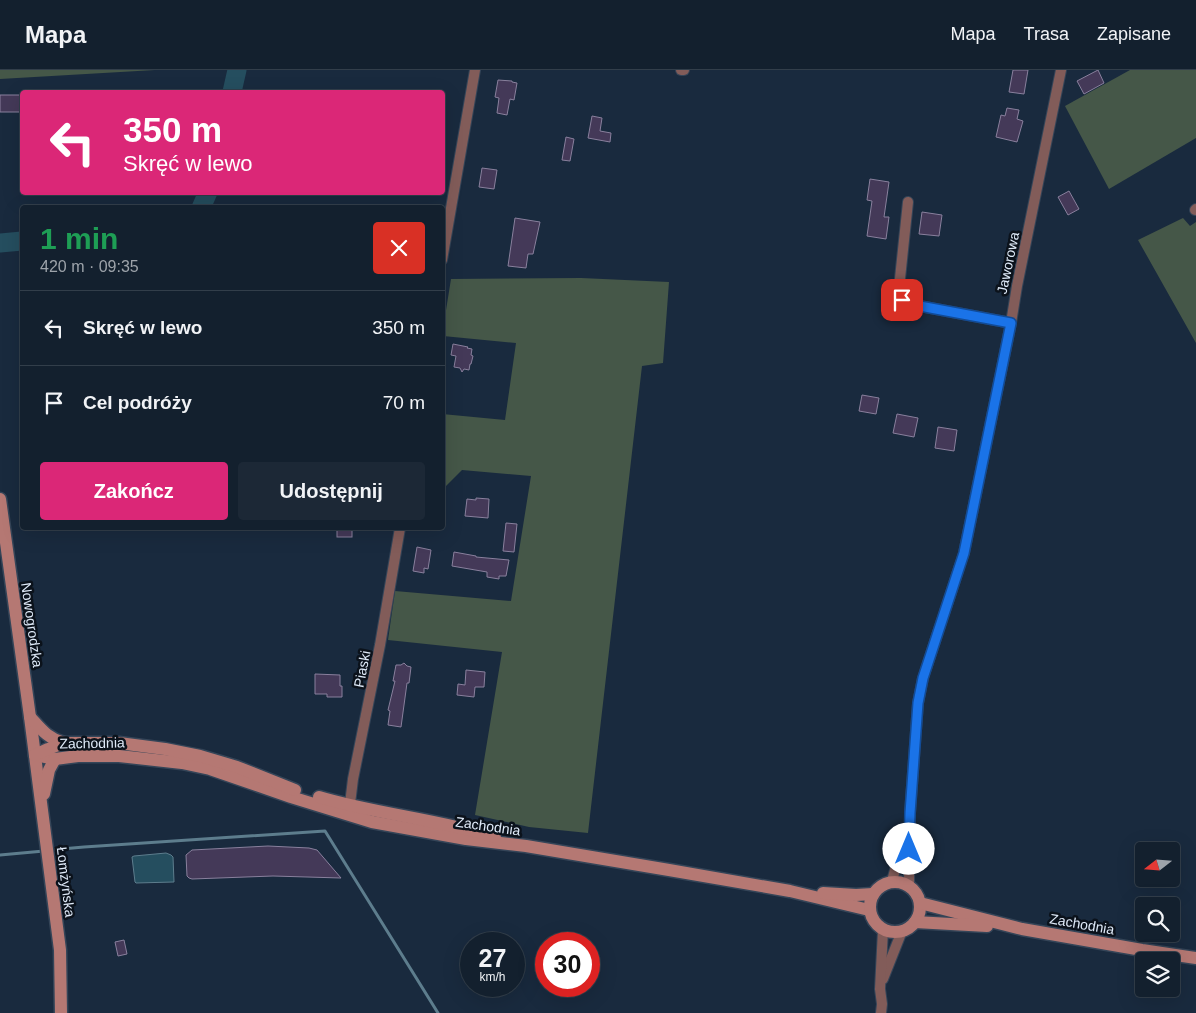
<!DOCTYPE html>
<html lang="pl">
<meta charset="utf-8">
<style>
body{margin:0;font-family:Arial,sans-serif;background:#1c2836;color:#f1f3f6;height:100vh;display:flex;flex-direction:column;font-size:19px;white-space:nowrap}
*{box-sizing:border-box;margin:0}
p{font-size:16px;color:#9da3aa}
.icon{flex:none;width:28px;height:28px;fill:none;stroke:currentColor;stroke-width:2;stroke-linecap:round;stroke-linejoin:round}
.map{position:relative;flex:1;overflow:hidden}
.drawer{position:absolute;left:20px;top:135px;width:425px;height:325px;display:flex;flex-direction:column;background:#13202e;border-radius:5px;box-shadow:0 5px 20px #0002,0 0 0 1px #323e4a}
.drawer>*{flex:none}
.banner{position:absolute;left:20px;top:20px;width:425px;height:105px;border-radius:5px;box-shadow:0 5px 20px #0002,0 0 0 1px #323e4a;background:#db2777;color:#fff;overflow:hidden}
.needle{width:32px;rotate:253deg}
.buttons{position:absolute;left:1135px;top:772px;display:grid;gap:10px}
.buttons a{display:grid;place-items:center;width:45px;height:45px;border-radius:5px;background:#13202e;box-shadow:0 5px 20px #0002,0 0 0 1px #323e4a;font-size:25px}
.speed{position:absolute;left:460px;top:862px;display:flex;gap:10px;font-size:25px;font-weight:700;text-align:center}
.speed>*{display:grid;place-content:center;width:65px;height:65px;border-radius:50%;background:#13202e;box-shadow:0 5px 20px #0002,0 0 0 1px #323e4a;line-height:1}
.speed small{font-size:12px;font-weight:400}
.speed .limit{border:8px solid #d22;background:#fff;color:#111}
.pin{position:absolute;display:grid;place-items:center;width:42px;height:42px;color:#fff;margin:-21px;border-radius:10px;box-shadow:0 2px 8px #0006}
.me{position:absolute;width:55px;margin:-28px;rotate:0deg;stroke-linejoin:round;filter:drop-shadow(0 0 4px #0008)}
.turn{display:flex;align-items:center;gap:18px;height:105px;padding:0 20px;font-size:22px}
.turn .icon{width:65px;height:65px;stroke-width:2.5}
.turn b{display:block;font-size:35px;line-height:42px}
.round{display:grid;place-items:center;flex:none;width:52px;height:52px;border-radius:5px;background:#1c2836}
.overview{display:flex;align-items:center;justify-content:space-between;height:85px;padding:0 20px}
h1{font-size:30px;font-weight:700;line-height:38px;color:#1e9e55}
.primary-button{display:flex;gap:10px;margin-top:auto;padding:10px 20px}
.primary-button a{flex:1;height:58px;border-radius:5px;background:#db2777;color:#fff;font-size:20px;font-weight:700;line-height:58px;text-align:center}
.primary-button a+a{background:#1c2836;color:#f1f3f6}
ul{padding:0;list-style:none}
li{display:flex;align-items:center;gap:15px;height:75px;padding:0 20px;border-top:1px solid #323e4a}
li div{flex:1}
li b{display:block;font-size:19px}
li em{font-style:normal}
header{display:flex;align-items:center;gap:30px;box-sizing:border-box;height:70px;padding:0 25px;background:#13202e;border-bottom:1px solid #323e4a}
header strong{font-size:24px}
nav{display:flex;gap:28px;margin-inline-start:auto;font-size:18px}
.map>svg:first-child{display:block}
.green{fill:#455748}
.water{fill:#254e5f;stroke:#5d7d8d}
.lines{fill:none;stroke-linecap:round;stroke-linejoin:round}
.stream{stroke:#5d7d8d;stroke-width:3}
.river{stroke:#254e5f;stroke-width:19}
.building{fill:#443958;stroke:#89809d}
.street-casing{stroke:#354558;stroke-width:12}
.secondary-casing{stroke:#354558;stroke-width:15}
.street{stroke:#825c59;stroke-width:10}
.secondary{stroke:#b57873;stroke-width:12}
.route-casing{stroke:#114b97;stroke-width:12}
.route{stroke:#1a73e8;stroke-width:9}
.labels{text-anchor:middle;stroke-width:5;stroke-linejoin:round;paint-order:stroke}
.street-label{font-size:14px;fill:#dfeaf8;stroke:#0b121b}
</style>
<header>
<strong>Mapa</strong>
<nav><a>Mapa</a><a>Trasa</a><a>Zapisane</a></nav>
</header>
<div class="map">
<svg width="1196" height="943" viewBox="0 0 1196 943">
<rect width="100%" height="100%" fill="#192a3e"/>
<g class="green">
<polygon points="0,0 155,0 0,9"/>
<polygon points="1130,0 1196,0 1196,68 1109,119 1065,36"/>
<polygon points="1183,148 1190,156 1196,152 1196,273 1138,170"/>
<polygon points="581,208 669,212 663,293 642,296 588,763 529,757 475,745 502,582 388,570 395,521 511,531 531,406 462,400 443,419 442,344 505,350 516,273 443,266 443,259 451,209"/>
</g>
<polygon class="water" points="166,783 171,785 173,787 174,812 136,813 135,812 132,787 134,786"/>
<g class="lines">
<g class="stream">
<polyline points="50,780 84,777 325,761 438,943"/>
<polyline points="0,785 44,781"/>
</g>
<g class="river">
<polyline points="232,22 237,0"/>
<polyline points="201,138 208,122"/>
<polyline points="0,173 22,171"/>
</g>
</g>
<g class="building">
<polygon points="1013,0 1028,0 1024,24 1009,22"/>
<polygon points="1098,0 1104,13 1084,24 1077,11"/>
<polygon points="498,10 512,11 512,12 517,13 514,30 510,29 507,45 497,43 499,28 495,27"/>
<rect x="0" y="25" width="22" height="17"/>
<polygon points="1007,38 1019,40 1017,49 1023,51 1017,72 996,67 1001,45 1005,46"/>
<polygon points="592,46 602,48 600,61 611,63 610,72 588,68"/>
<polygon points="566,67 574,69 570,91 562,90"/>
<polygon points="482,98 497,100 494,119 479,117"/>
<polygon points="870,109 889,112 884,147 889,147 886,169 867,166 872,131 867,130"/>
<polygon points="1069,121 1079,139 1068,145 1058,127"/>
<polygon points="922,142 942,145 939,166 919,164"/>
<polygon points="515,148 540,152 533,184 528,184 526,198 508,196"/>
<polygon points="453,274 468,277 467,278 472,279 471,285 473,286 471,294 470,294 469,300 464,299 462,302 460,298 454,297 456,286 451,285"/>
<polygon points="862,325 879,328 876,344 859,341"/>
<polygon points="897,344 918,348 914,367 893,363"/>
<polygon points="938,357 957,360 954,381 935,378"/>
<polygon points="476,428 489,429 488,448 465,446 467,429 476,430"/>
<polygon points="506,453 517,454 514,482 503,481"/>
<rect x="337" y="458" width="15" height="9"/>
<polygon points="417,477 431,480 428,499 424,498 424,503 413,501"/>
<polygon points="454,482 476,486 476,487 509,490 506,506 499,506 499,509 487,507 487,502 452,496"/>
<polygon points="404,593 407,596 411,597 409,613 407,613 401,657 388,655 390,641 388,640 395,611 393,611 396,595 401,595"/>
<polygon points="466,600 485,602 484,617 475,617 474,627 457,625 458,614 465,615"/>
<polygon points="315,604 340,605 340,616 342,616 342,627 327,627 327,624 315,624"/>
<polygon points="268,776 309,778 317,780 341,808 273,806 192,809 189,808 187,806 186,785 192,780"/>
<polygon points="124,870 127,884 118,886 115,872"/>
</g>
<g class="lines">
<g class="street-casing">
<g id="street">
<polyline points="681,0 684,0"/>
<polyline points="908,132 899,218 902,230 909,234 1011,253"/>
<polyline points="1195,140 1196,139"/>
<polyline points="442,190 475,0"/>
<polyline points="349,742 353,709 380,575 400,458"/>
<polyline points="892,811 906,759"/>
<polyline points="909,816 910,743 918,633 923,608 964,483 1011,253 1017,216 1061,0"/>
<polyline points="883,909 902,861"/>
<polyline points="881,943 882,934 880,919 883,860"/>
</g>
</g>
<g class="secondary-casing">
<g id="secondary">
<polyline points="0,429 30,647 60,880 61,943"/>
<path d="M30 647C41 659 47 668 64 673"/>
<polyline points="35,685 55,689 78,686 119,686 182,693 210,699 291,727 372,752 466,769 526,776 669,800 790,821 869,840"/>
<polyline points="35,685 48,679 64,673 119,673 165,679 200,686 237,697 295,720"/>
<polyline points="44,724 49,700 55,689"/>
<path d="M319 727C376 744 437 749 495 767"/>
<circle cx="895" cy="837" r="25"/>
<polyline points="823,823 856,825 873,824"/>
<polyline points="920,833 1022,859 1142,880 1196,888"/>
<polyline points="915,852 987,856"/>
</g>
</g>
<use href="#street" class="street"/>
<use href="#secondary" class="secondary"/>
</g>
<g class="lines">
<g class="route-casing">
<polyline id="route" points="902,230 909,234 1011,253 964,483 923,608 918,633 910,743 909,779"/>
</g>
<use href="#route" class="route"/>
</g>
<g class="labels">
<g class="street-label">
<text transform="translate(1008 193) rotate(-78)" y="5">Jaworowa</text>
<text transform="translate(32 555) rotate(82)" y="5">Nowogrodzka</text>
<text transform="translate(362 599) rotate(-79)" y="5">Piaski</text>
<text transform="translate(92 673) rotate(-1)" y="5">Zachodnia</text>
<text transform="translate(488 756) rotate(8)" y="5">Zachodnia</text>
<text transform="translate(66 812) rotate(83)" y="5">Łomżyńska</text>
<text transform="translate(1082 854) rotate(10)" y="5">Zachodnia</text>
</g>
</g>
</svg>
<div class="buttons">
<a><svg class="needle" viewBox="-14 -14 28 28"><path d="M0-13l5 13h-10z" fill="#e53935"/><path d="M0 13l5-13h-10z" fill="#9da3aa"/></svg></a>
<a><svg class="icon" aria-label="search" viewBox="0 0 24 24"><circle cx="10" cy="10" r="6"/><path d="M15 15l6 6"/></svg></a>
<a><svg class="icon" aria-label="layers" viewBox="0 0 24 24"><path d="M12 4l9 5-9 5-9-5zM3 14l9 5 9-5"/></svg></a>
</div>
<div class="speed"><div>27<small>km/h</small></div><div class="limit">30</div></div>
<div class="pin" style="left:902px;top:230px;background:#d93025"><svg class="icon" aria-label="arrive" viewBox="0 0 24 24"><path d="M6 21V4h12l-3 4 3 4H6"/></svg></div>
<svg class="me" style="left:909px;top:779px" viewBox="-20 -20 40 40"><circle r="19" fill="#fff"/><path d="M0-13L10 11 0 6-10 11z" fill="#1a73e8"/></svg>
<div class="banner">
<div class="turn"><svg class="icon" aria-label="left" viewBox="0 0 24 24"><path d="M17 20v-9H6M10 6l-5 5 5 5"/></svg><div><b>350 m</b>Skręć w lewo</div></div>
</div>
<section class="drawer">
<div class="overview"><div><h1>1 min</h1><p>420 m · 09:35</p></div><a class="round" style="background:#d93025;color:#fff"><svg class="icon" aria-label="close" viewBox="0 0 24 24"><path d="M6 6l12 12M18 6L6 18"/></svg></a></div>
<ul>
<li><svg class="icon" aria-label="left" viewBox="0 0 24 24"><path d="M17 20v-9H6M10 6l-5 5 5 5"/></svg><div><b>Skręć w lewo</b></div><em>350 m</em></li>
<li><svg class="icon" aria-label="arrive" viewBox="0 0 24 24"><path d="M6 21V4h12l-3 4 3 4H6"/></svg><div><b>Cel podróży</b></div><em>70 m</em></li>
</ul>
<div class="primary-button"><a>Zakończ</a><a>Udostępnij</a></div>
</section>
</div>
